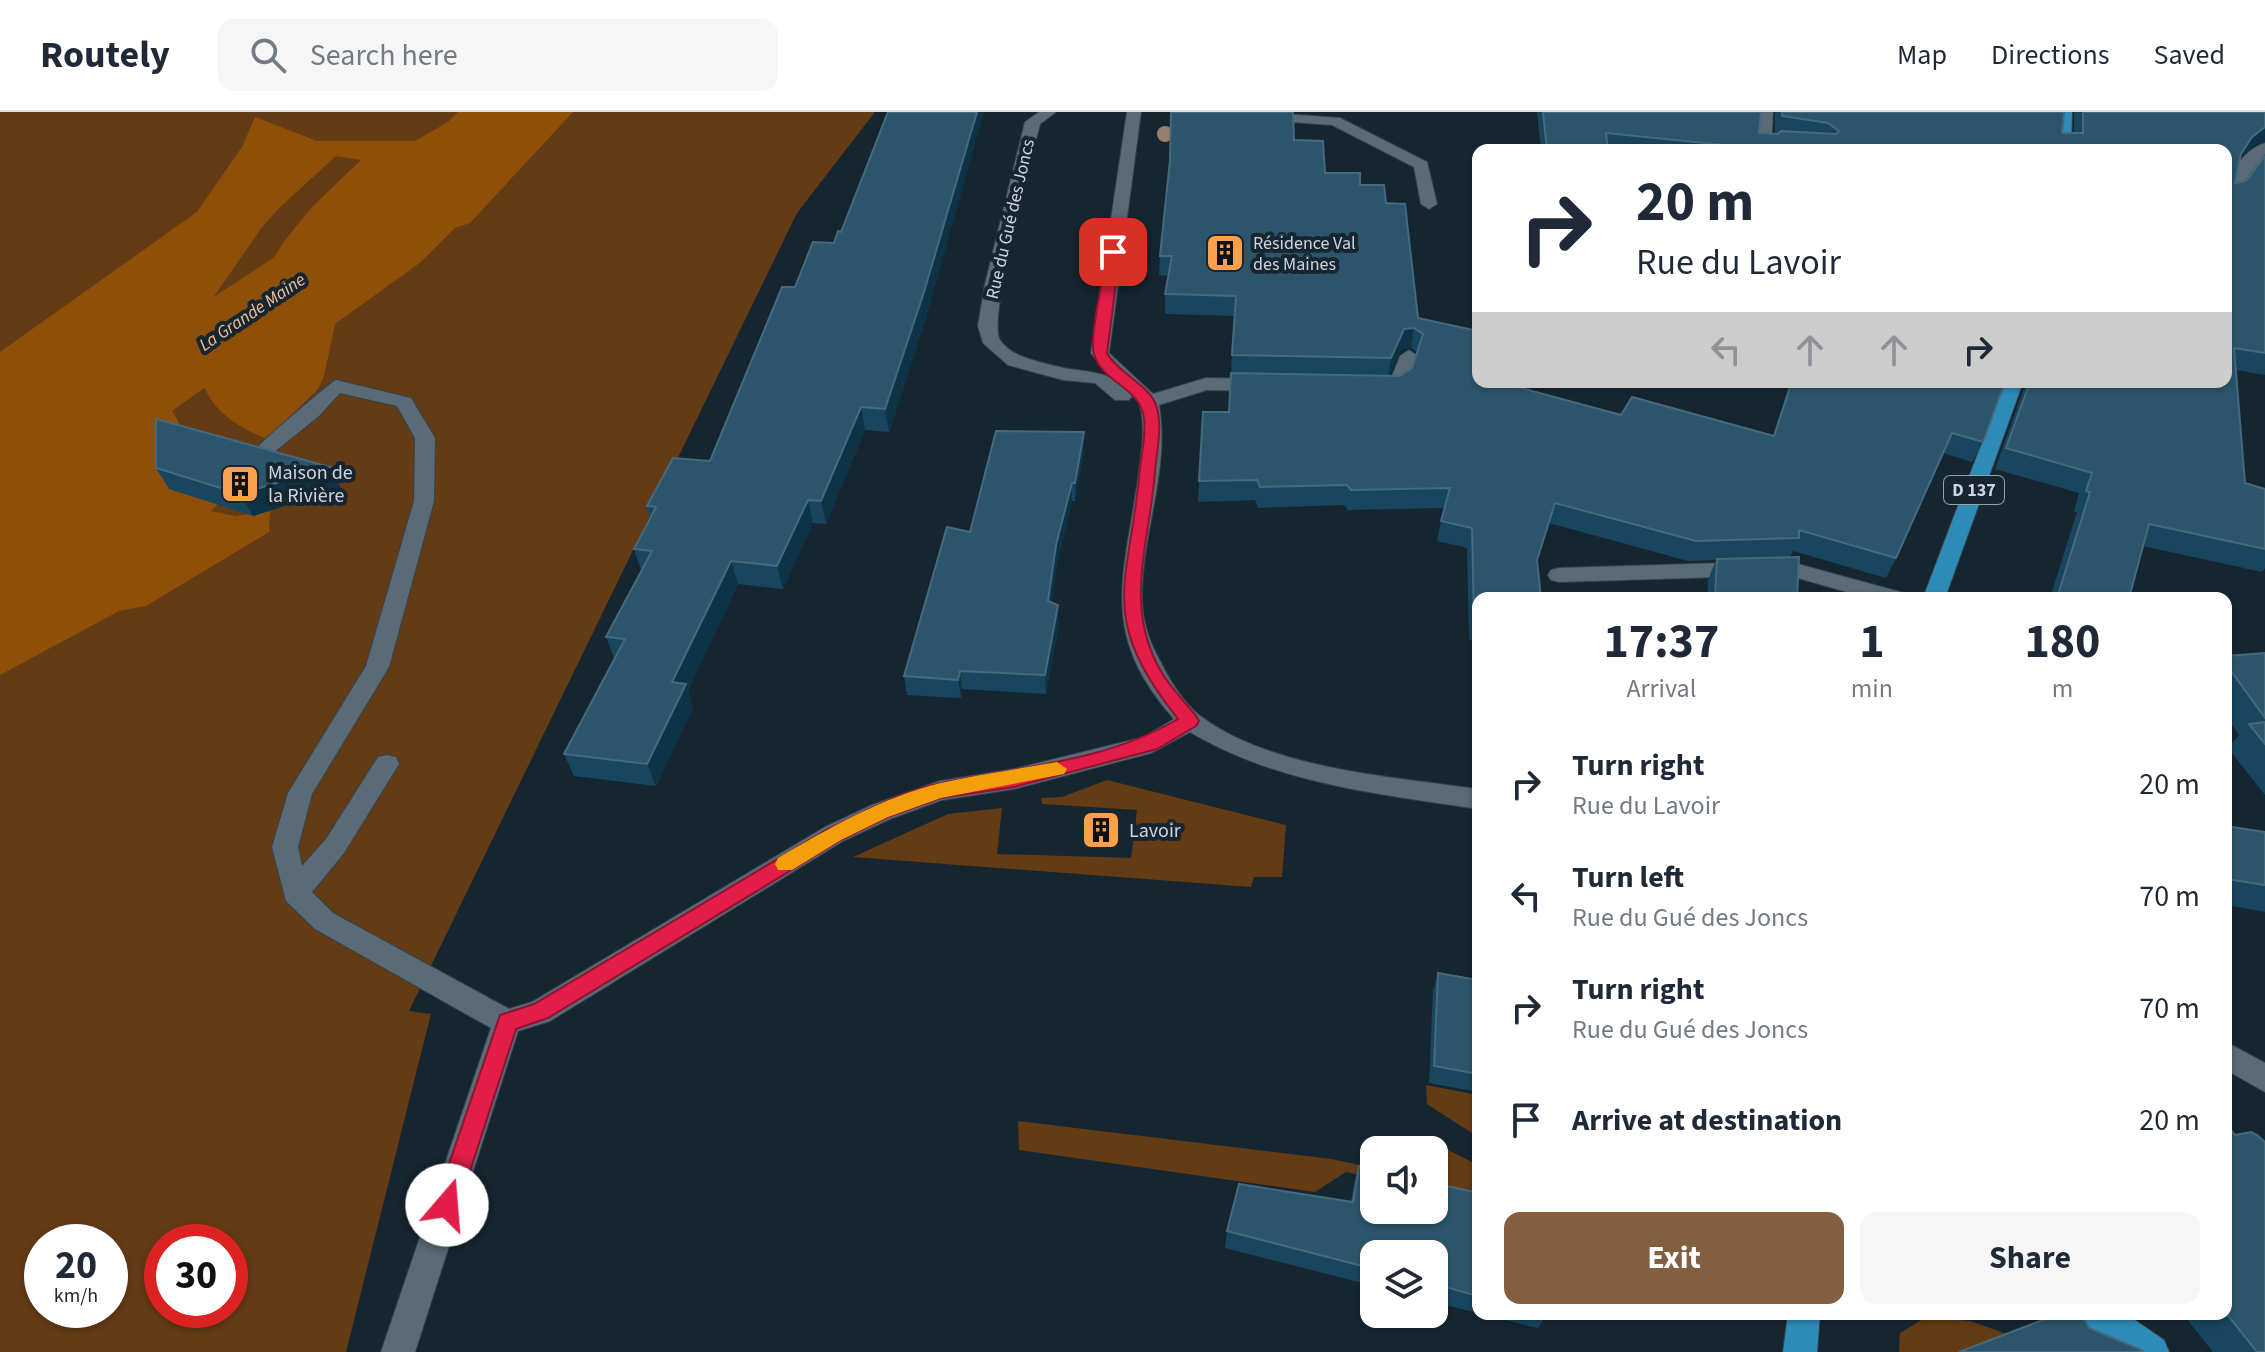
<!DOCTYPE html>
<meta charset="utf-8">
<style>
body{margin:0;font-family:"Source Sans 3",sans-serif;background:#f6f6f7;color:#1f2937;height:100vh;display:flex;flex-direction:column;font-size:30px;white-space:nowrap}
*{box-sizing:border-box;margin:0}
p{font-size:26px;color:#747a83}
.icon{flex:none;width:44px;height:44px;fill:none;stroke:currentColor;stroke-width:2;stroke-linecap:round;stroke-linejoin:round}
.map{position:relative;flex:1;overflow:hidden}
.side{position:absolute;left:1472px;top:480px;width:760px;height:728px;display:flex;flex-direction:column;background:#fff;border-radius:16px;box-shadow:0 2px 6px #0004}
.side>*{flex:none}
.banner{position:absolute;left:1472px;top:32px;width:760px;height:244px;border-radius:16px;box-shadow:0 2px 6px #0004;background:#fff;color:#1f2937;overflow:hidden}
.buttons{position:absolute;left:1360px;top:1024px;display:grid;gap:16px}
.buttons a{display:grid;place-items:center;width:88px;height:88px;border-radius:16px;background:#fff;box-shadow:0 2px 6px #0004;font-size:40px}
.speed{position:absolute;left:24px;top:1112px;display:flex;gap:16px;font-size:40px;font-weight:700;text-align:center}
.speed>*{display:grid;place-content:center;width:104px;height:104px;border-radius:50%;background:#fff;box-shadow:0 2px 6px #0004;line-height:1}
.speed small{font-size:20px;font-weight:400}
.speed .limit{border:12px solid #d22;background:#fff;color:#111}
.pin{position:absolute;display:grid;place-items:center;width:68px;height:68px;color:#fff;margin:-34px;border-radius:16px;box-shadow:0 4px 12px #0006}
.me{position:absolute;width:88px;margin:-44px;rotate:18deg;stroke-linejoin:round;filter:drop-shadow(0 0 6px #0008)}
.turn{display:flex;align-items:center;gap:28px;height:168px;padding:0 32px;font-size:36px}
.turn .icon{width:104px;height:104px;stroke-width:2.5}
.turn b{display:block;font-size:56px;line-height:68px}
.lanes{display:flex;align-items:center;height:76px;padding:0 32px;background:#0003;justify-content:center;gap:40px;direction:ltr}
.lanes .off{opacity:.35}
.eta{display:flex;justify-content:space-evenly;align-items:center;height:136px;text-align:center}
.eta b{font-size:48px;font-weight:700;line-height:56px}
.primary-button{display:flex;gap:16px;margin-top:auto;padding:16px 32px}
.primary-button a{flex:1;height:92px;border-radius:16px;background:#815f40;color:#fff;font-size:32px;font-weight:700;line-height:92px;text-align:center}
.primary-button a+a{background:#f6f6f7;color:#1f2937}
ul{padding:0;list-style:none}
li{display:flex;align-items:center;gap:24px;height:112px;padding:0 32px}
li div{flex:1}
li b{display:block;font-size:30px}
li em{font-style:normal}
header{display:flex;align-items:center;gap:48px;box-sizing:border-box;height:112px;padding:0 40px;background:#fff;border-bottom:2px solid #e0e1e3}
header strong{font-size:38px}
nav{display:flex;gap:44px;margin-inline-start:auto;font-size:28px}
.search{width:560px;height:72px;background:#f6f6f7;display:flex;align-items:center;gap:20px;box-sizing:border-box;padding:0 28px;border-radius:16px;color:#747a83;font-size:30px}
.map>svg:first-child{display:block}
.green{fill:#633b15;fill-rule:evenodd}
.water{fill:#8e5008}
.lines{fill:none;stroke-linecap:round;stroke-linejoin:round}
.river{fill:#8e5008;fill-rule:evenodd}
.minor-casing{stroke:#36424b;stroke-width:2}
.major-casing{stroke:#36424b;stroke-width:2}
.minor{fill:#596b77;fill-rule:evenodd}
.major{fill:#2e8bb8;fill-rule:evenodd}
.tree{fill:#957f6a}
.wall{fill:#18465e;fill-rule:evenodd}
.shaded-wall{fill:#0f3346}
.building{fill:#2c556c;stroke:#45697e;stroke-width:2}
.route{fill:#e11d48;stroke:#92132f;stroke-width:2}
.slow{fill:#f59e0b}
.labels{text-anchor:middle;stroke-width:8;stroke-linejoin:round;paint-order:stroke}
.far-street-label{font-size:18px;fill:#cbd5dc;stroke:#162630}
.far-poi-label{font-size:18px;fill:#cbd5dc;stroke:#162630;text-anchor:start}
.far-water-label{font-size:18px;font-style:italic;fill:#f6c194;stroke:#162630}
.shield{fill:#162630;stroke:#95a0a8;stroke-width:2}
.shield-label{font-size:18px;font-weight:bold;fill:#cbd5dc}
.poi-label{font-size:20px;fill:#cbd5dc;stroke:#162630;text-anchor:start}
</style>
<header>
<strong>Routely</strong>
<div class="search"><svg class="icon" aria-label="search" viewBox="0 0 24 24"><circle cx="10" cy="10" r="6"/><path d="M15 15l6 6"/></svg>Search here</div>
<nav><a>Map</a><a>Directions</a><a>Saved</a></nav>
</header>
<div class="map">
<svg width="2265" height="1240" viewBox="0 0 2265 1240">
<rect width="100%" height="100%" fill="#162630"/>
<g class="green">
<path d="M0 0H875L797 101 409 899 431 902 346 1240H0ZM42 1130H110V1198H42ZM162 1130H230V1198H162Z"/>
<polygon points="1107,668 1286,713 1282,765 1254,765 1251,775 853,745 948,702 1002,696 997,742 1131,746 1137,698 1042,692 1041,686 1062,685"/>
<polygon points="1426,973 1478,983 1478,1025 1427,992"/>
<polygon points="1018,1009 1331,1047 1374,1056 1374,1066 1346,1060 1315,1080 1019,1038"/>
<polygon points="1422,1025 1478,1053 1478,1091 1434,1080 1434,1038 1422,1038"/>
<polygon points="1926,1205 1970,1209 2027,1229 2015,1240 1899,1240 1900,1221"/>
</g>
<path class="water" d="M458 0H573L470 111 455 116 421 150 335 212 324 264 318 277 267 327C239 316 198 292 203 255L286 127 313 94 361 48 336 44 277 98 260 118 165 255 163 270 166 287 180 313 198 330 218 392 211 399 236 404 270 399 269 420 146 494 119 499 0 563V240L197 100 242 35 255 5 317 29H415L448 10Z"/>
<g class="lines">
<polygon class="river" points="468,0 551,0 541,16 404,134 100,350 37,433 0,443 0,341 30,306 346,98"/>
<g class="minor-casing">
<g id="minor">
<path d="M1039 0H1056L1040 12C1032 45 987 208 1000 228 1011 245 1037 249 1055 254 1086 262 1109 255 1132 284L1129 288H1115L1095 271 1063 268 1008 253 983 231 978 214 985 172 1025 10Z"/>
<path d="M1127 0H1141L1109 241 1153 282 1206 266 1264 267 1273 273 1264 279 1207 278 1159 293C1170 356 1143 417 1142 480 1141 504 1148 528 1160 549 1170 569 1182 589 1199 603 1269 657 1393 665 1478 677V697C1380 682 1277 672 1190 620L1151 641 1014 677 942 688 890 707 843 729 550 909 518 919 415 1240H381L491 916 315 817 286 789 272 735 288 681 366 554 414 389 415 326 397 294 340 281 319 304 273 341 266 343 256 337C262 329 331 270 336 268L411 286 435 326 434 389 389 555 312 682 298 735 302 754 326 727 378 645 387 643 396 645 399 652 344 741 312 780 333 801 509 897 532 890 825 715 872 693 940 669 1014 657 1144 625 1174 607C1098 521 1124 466 1138 367 1141 344 1146 317 1140 294 1134 273 1103 259 1091 241Z"/>
<polygon points="1258,0 1340,6 1427,50 1437,92 1429,97 1421,92 1414,55 1332,13 1263,8 1258,6"/>
<polygon points="1759,0 1773,0 1771,38 1755,38"/>
<path d="M2265 31V42L2232 86 2226 88C2226 65 2242 38 2265 31Z"/>
<polygon points="1409,238 1418,244 1404,279 1374,279 1372,275 1374,271 1390,269 1400,244"/>
<polygon points="1787,449 1904,481 1907,486 1868,486 1787,463 1559,470 1551,468 1548,463 1551,458 1559,456"/>
<polygon points="2226,930 2265,951 2265,980 2226,958"/>
</g>
</g>
<g class="major-casing">
<g id="major">
<polygon points="2058,0 2072,0 2071,38 2055,38"/>
<polygon points="2005,270 2023,270 1945,486 1923,486"/>
<polygon points="1788,1202 1820,1202 1817,1240 1783,1240"/>
<polygon points="2082,1202 2126,1202 2164,1228 2169,1240 2124,1240 2087,1213"/>
</g>
</g>
<use href="#minor" class="minor"/>
<use href="#major" class="major"/>
</g>
<circle class="tree" cx="1165" cy="22" r="8"/>
<g class="wall">
<polygon points="1537,0 1761,0 1759,21 1775,22 1775,0 2064,0 2062,21 2074,21 2074,0 2265,0 2256,32 2240,44 2235,71 2246,69 2265,44 2265,263 2236,258 2245,371 2265,377 2265,456 2262,460 2143,434 2129,486 2050,486 2077,400 2074,400 2079,381 1995,357 2026,271 2025,270 2226,270 2226,38 1541,38"/>
<path d="M1294 28 1325 61 1360 73 1386 91 1418 206 1478 270H1505V272L1621 303 1773 324 1790 270H2005L1983 330 1972 350 1943 341 1896 446 1886 466 1793 439 1790 445 1797 486H1707L1708 468 1716 448 1688 449 1549 411 1478 486V528H1469L1467 436 1437 429 1444 396 1348 398 1344 393 1258 396 1255 388 1198 390 1203 300H1229L1234 204 1165 202V182L1168 164 1159 163 1160 144 1170 48ZM1411 236 1417 240 1412 256 1400 264H1389L1401 237Z"/>
<polygon points="841,120 927,203 889,320 865,318 826,412 813,411 783,477 738,472 688,578 693,595 656,674 574,664 564,642 614,546 606,525 641,458 634,437 650,406 647,394 710,349 795,175 834,131"/>
<polygon points="1084,320 1084,338 1075,389 1072,389 1057,452 1051,490 1059,511 1046,582 962,577 961,586 907,583 904,564"/>
<polygon points="330,355 341,376 253,404 169,377 156,356"/>
<polygon points="2265,541 2265,683 2228,636 2239,623 2226,604 2226,552"/>
<polygon points="2226,714 2265,720 2265,800 2226,793"/>
<polygon points="1438,861 1478,868 1478,980 1429,971 1433,879"/>
<polygon points="2235,1023 2265,1240 2213,1240 2183,1202 2226,1202"/>
<polygon points="1359,1054 1478,1081 1478,1201 1434,1190 1434,1142 1374,1142 1374,1174 1225,1136 1227,1119 1351,1090 1354,1071"/>
<polygon points="1481,1202 1547,1202 1538,1216"/>
</g>
<g class="shaded-wall">
<polygon points="977,0 984,0 927,203 889,320 885,297"/>
<polygon points="2265,15 2265,30 2256,32 2240,44 2229,61 2252,25"/>
<polygon points="1414,216 1411,236 1401,237 1388,266 1391,246 1404,217"/>
<polygon points="861,295 865,318 826,412 821,389"/>
<polygon points="1084,320 1084,338 1075,389 1075,371"/>
<polygon points="330,355 341,376 253,404 240,382"/>
<polygon points="1072,371 1072,389 1057,452 1049,507 1048,489 1056,433"/>
<polygon points="808,388 813,411 783,477 777,454"/>
<polygon points="731,449 738,472 688,578 693,595 656,674 647,652 672,570"/>
<polygon points="1058,493 1059,511 1046,582 1045,563"/>
<polygon points="960,559 962,577 961,586 958,568"/>
</g>
<g class="building">
<polygon points="888,0 977,0 924,180 885,297 861,295 821,389 808,388 777,454 731,449 672,570 686,572 647,652 564,642 625,527 606,525 652,439 634,437 656,395 647,394 673,346 710,349 782,175 795,175 813,130 834,131 838,119 841,120"/>
<polygon points="1171,0 1293,0 1294,28 1323,29 1325,61 1360,61 1360,73 1384,73 1386,91 1405,92 1418,206 1478,219 1478,270 1503,270 1503,271 1621,303 1632,285 1774,324 1792,270 2005,270 1983,330 1952,321 1896,446 1799,418 1799,426 1696,429 1555,391 1537,448 1541,486 1478,486 1478,508 1474,508 1472,416 1441,409 1450,376 1351,378 1347,373 1260,375 1257,368 1199,369 1203,300 1229,300 1231,261 1400,264 1412,256 1423,222 1414,216 1404,217 1391,246 1232,243 1236,184 1165,182 1172,144 1160,144 1170,48"/>
<polygon points="1543,0 1761,0 1759,21 1778,22 1781,19 1836,22 1839,19 1828,11 1782,4 1782,0 2064,0 2062,21 2083,21 2083,0 2265,0 2265,15 2252,25 2241,42 2235,71 2246,69 2265,44 2265,241 2234,236 2245,371 2265,377 2265,437 2149,412 2129,486 2057,486 2090,380 2086,379 2092,361 2006,336 2030,270 2226,270 2226,38 1774,38 1606,21 1608,38 1547,38"/>
<polygon points="156,307 330,355 240,382 156,356"/>
<polygon points="996,319 1084,320 1075,371 1072,371 1056,433 1048,489 1058,493 1045,563 960,559 958,568 904,564 947,415 970,420"/>
<polygon points="1799,445 1797,486 1715,486 1717,447"/>
<polygon points="2265,541 2265,606 2226,552 2226,544"/>
<polygon points="2265,610 2265,632 2249,612"/>
<polygon points="2226,714 2265,720 2265,773 2226,767"/>
<polygon points="1438,861 1478,868 1478,962 1434,954"/>
<polygon points="2226,1012 2235,1023 2251,1020 2257,1023 2265,1030 2265,1240 2257,1240 2226,1201"/>
<polygon points="1359,1054 1374,1057 1374,1098 1434,1098 1434,1071 1478,1081 1478,1184 1434,1172 1434,1142 1374,1142 1374,1157 1227,1119 1239,1072 1353,1090"/>
<polygon points="2083,1205 2089,1216 2142,1238 2144,1240 1959,1240 2048,1206"/>
</g>
<path class="route" d="M1113 136 1120 140 1107 241C1117 260 1151 275 1156 293 1163 313 1157 338 1155 359 1150 431 1122 494 1162 561 1171 576 1185 590 1196 604L1199 609 1196 614 1157 637 1014 675 941 686 888 705 841 728 548 906 516 917 459 1093 455 1101 447 1104 439 1101 435 1093 500 903 534 892 828 717C864 700 902 679 942 671 1023 654 1105 650 1178 607 1095 502 1130 474 1140 356 1142 340 1146 323 1144 307 1142 276 1102 271 1094 242 1089 227 1104 160 1107 140Z"/>
<path class="slow" d="M1057 650 1067 657 1064 662 941 686 888 705 841 728 792 758H778L775 752 778 746C829 716 883 685 941 671 979 662 1019 657 1057 650Z"/>
<defs>
<g id="building-square" transform="scale(2)"><rect x="-9" y="-9" width="18" height="18" rx="4" fill="#f9a04c" stroke="#162630"/><path d="M-4-6H4V6H1V3H-1V6H-4ZM-2.5-4.3h1.7v1.8h-1.7ZM.8-4.3h1.7v1.8H.8ZM-2.5-1h1.7V.8h-1.7ZM.8-1h1.7V.8H.8Z" fill="#111"/></g>
</defs>
<g fill-rule="evenodd">
<use href="#building-square" x="1225" y="141"/>
<use href="#building-square" x="240" y="372"/>
<use href="#building-square" x="1101" y="718"/>
</g>
<g class="labels">
<g class="far-street-label">
<text transform="translate(1010 107) rotate(-77)" y="6">Rue du Gué des Joncs</text>
</g>
<g class="far-poi-label">
<text x="1253" y="137">Résidence Val<tspan x="1253" dy="21">des Maines</tspan></text>
</g>
<g class="far-water-label">
<text transform="translate(252 200) rotate(-34)" y="6">La Grande Maine</text>
</g>
<rect class="shield" x="1944" y="364" width="60" height="28" rx="6"/>
<g class="shield-label">
<text x="1974" y="384">D 137</text>
</g>
<g class="poi-label">
<text x="268" y="367">Maison de<tspan x="268" dy="23">la Rivière</tspan></text>
<text x="1129" y="725">Lavoir</text>
</g>
</g>
</svg>
<div class="buttons">
<a><svg class="icon" aria-label="sound" viewBox="0 0 24 24"><path d="M4 9h4l5-4v14l-5-4H4zM17 9q2 3 0 6"/></svg></a>
<a><svg class="icon" aria-label="layers" viewBox="0 0 24 24"><path d="M12 4l9 5-9 5-9-5zM3 14l9 5 9-5"/></svg></a>
</div>
<div class="speed"><div>20<small>km/h</small></div><div class="limit">30</div></div>
<div class="pin" style="left:1113px;top:140px;background:#d93025"><svg class="icon" aria-label="arrive" viewBox="0 0 24 24"><path d="M6 21V4h12l-3 4 3 4H6"/></svg></div>
<svg class="me" style="left:447px;top:1093px" viewBox="-20 -20 40 40"><circle r="19" fill="#fff"/><path d="M0-13L10 11 0 6-10 11z" fill="#e11d48"/></svg>
<div class="banner">
<div class="turn"><svg class="icon" aria-label="right" viewBox="0 0 24 24"><path d="M7 20v-9h11M14 6l5 5-5 5"/></svg><div><b>20 m</b>Rue du Lavoir</div></div>
<div class="lanes"><svg class="icon off" aria-label="left" viewBox="0 0 24 24"><path d="M17 20v-9H6M10 6l-5 5 5 5"/></svg><svg class="icon off" aria-label="ahead" viewBox="0 0 24 24"><path d="M12 20V5M6 11l6-6 6 6"/></svg><svg class="icon off" aria-label="ahead" viewBox="0 0 24 24"><path d="M12 20V5M6 11l6-6 6 6"/></svg><svg class="icon" aria-label="right" viewBox="0 0 24 24"><path d="M7 20v-9h11M14 6l5 5-5 5"/></svg></div>
</div>
<section class="side">
<div class="eta">
<div><b>17:37</b><p>Arrival</p></div>
<div><b>1</b><p>min</p></div>
<div><b>180</b><p>m</p></div>
</div>
<ul>
<li><svg class="icon" aria-label="right" viewBox="0 0 24 24"><path d="M7 20v-9h11M14 6l5 5-5 5"/></svg><div><b>Turn right</b><p>Rue du Lavoir</p></div><em>20 m</em></li>
<li><svg class="icon" aria-label="left" viewBox="0 0 24 24"><path d="M17 20v-9H6M10 6l-5 5 5 5"/></svg><div><b>Turn left</b><p>Rue du Gué des Joncs</p></div><em>70 m</em></li>
<li><svg class="icon" aria-label="right" viewBox="0 0 24 24"><path d="M7 20v-9h11M14 6l5 5-5 5"/></svg><div><b>Turn right</b><p>Rue du Gué des Joncs</p></div><em>70 m</em></li>
<li><svg class="icon" aria-label="arrive" viewBox="0 0 24 24"><path d="M6 21V4h12l-3 4 3 4H6"/></svg><div><b>Arrive at destination</b></div><em>20 m</em></li>
</ul>
<div class="primary-button"><a>Exit</a><a>Share</a></div>
</section>
</div>
